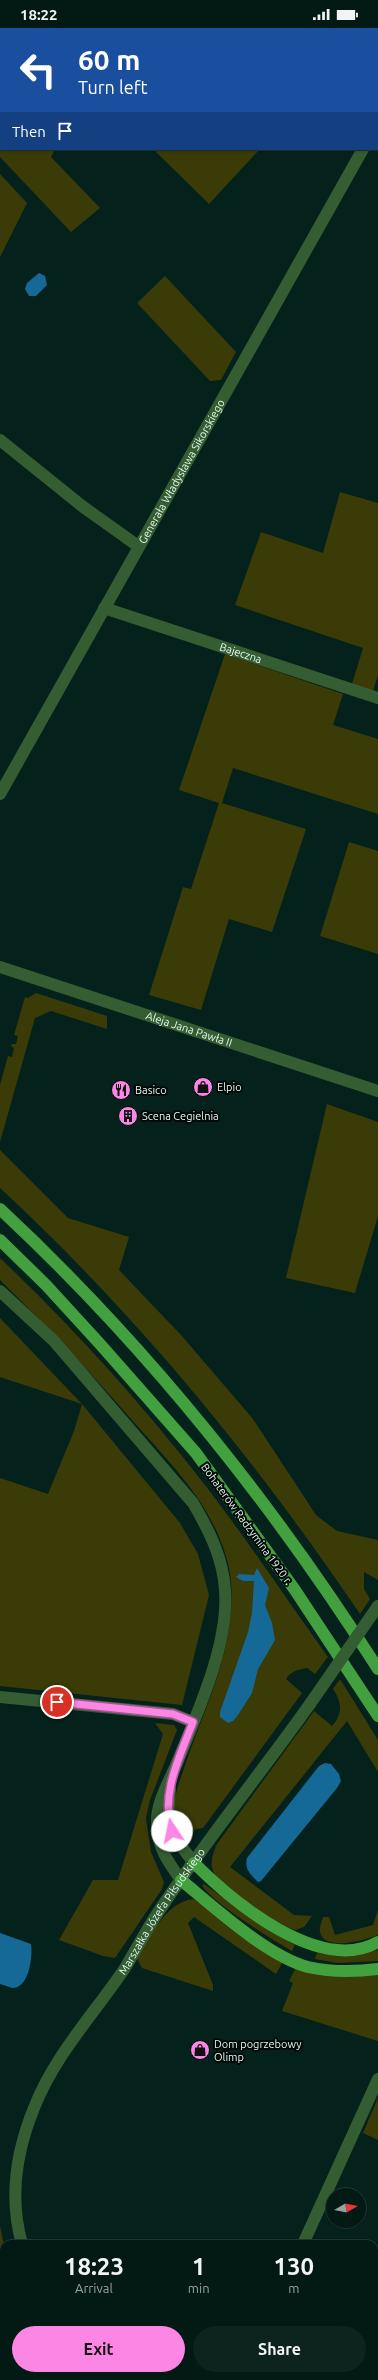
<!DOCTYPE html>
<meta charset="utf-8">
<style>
body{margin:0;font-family:Ubuntu,sans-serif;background:#0d231d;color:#f1f3f6;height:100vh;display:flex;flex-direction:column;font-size:15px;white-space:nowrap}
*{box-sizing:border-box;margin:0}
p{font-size:13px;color:#97a1a0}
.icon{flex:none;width:22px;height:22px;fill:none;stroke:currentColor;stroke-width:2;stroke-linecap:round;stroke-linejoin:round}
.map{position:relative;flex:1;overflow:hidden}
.details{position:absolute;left:0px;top:2212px;width:378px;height:140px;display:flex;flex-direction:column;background:#031a14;border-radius:12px 12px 0 0;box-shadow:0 1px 3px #0004,0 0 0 1px #243834}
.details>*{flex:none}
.banner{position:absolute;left:0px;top:0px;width:378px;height:122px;box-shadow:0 1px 3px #0004,0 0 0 1px #243834;background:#1a4fa0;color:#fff;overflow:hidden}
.needle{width:26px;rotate:81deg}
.controls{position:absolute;left:326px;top:2160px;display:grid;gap:8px}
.controls a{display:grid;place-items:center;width:40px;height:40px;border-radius:50%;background:#031a14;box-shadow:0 1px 3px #0004,0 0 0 1px #243834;font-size:20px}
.pin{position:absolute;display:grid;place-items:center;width:34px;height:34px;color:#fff;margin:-17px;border:2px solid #fff;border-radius:50%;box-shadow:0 1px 4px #0007}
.me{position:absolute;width:44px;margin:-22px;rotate:349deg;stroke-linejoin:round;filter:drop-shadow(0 0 3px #0008)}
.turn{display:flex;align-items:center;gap:14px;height:84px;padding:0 12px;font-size:18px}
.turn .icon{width:52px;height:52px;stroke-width:2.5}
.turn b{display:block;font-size:28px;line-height:34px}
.then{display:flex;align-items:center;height:38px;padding:0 12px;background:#0003;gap:8px;font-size:15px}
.eta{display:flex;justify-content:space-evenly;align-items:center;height:68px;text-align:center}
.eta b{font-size:24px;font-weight:700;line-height:28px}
.cta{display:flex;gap:8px;margin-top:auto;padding:8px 12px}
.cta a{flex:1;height:46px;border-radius:24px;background:#fc86e4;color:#111;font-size:16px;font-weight:700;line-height:46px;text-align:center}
.cta a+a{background:#0d231d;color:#f1f3f6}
.status{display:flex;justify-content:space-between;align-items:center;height:28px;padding:0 20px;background:#031a14;direction:ltr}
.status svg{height:11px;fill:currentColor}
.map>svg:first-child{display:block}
.green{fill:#3a3b06}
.water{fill:#156996}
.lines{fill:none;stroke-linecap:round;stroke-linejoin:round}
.minor{stroke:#345e32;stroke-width:12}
.major{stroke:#43a03f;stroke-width:12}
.minor-bridge{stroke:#345e32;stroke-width:12}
.route-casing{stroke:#a45794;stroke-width:10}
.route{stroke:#fc86e4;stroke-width:7}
.labels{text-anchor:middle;stroke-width:4;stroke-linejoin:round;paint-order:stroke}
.street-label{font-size:11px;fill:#e5f6f1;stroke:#010907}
.poi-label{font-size:11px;fill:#e5f6f1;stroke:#010907;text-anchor:start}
</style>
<div class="status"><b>18:22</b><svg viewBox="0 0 49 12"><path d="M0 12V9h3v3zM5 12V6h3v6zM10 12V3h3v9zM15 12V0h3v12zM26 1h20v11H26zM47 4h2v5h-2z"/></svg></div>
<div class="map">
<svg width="378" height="2352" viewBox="0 0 378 2352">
<rect width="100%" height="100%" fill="#04221b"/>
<g class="green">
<polygon points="0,0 161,1 1,1 1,121 55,121 51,129 100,180 71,204 0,129"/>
<polygon points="153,121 260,121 209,176"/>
<polygon points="0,146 27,175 0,229"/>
<polygon points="165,248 236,324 221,352 210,353 137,275"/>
<polygon points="340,464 378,475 378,647 372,666 352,656 363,620 235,577 261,504 323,525"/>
<polygon points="225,626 343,666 333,697 378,711 378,786 233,740 222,775 306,801 272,904 229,891 201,982 149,967 183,859 191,861 219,775 179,762"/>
<polygon points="349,814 378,823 378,926 320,908"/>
<polygon points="36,965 107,988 107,1001 51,983 35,990 0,1114 0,1057 8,1028 12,1029 14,1020 11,1018 12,1016 16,1016 18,1008 14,1007 25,969 28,970"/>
<polygon points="327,1076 378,1094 378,1188 355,1265 286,1250"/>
<path d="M0 1122 68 1190 129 1209 119 1242 181 1307 253 1391 316 1487 337 1503 378 1512V1552L364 1544V1561L370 1571 360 1586C255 1431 137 1287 0 1160Z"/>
<path d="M0 1230C74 1300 142 1376 205 1457 248 1513 287 1572 328 1629L315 1646 307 1640C299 1641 290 1644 286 1651L302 1665 203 1800 193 1802 185 1799 181 1803C176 1797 173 1790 173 1782 175 1763 183 1744 189 1726 203 1687 221 1647 228 1606 232 1582 234 1555 227 1532 212 1475 169 1434 131 1391 89 1343 46 1297 0 1252Z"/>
<polygon points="0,1290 82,1376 180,1495 198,1526 209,1567 182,1677 0,1658 0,1450 48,1466 74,1403 82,1376 0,1349"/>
<path d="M340 1651 378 1712V1744L347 1693 230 1839 294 1887 312 1888 304 1899 295 1902C280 1898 220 1858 214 1845 209 1835 213 1825 217 1816L314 1683 332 1698C343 1686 342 1674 333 1661Z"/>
<polygon points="155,1695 174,1697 177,1702 150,1772 146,1790 151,1824 164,1854 162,1861 115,1930 103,1928 59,1912 93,1852 118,1852 163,1706"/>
<path d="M204 1856 273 1905 295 1917 292 1923C276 1914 208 1872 202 1857Z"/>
<path d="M194 1871 281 1932 282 1935 276 1946 194 1889 188 1895 213 1957V1963L142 1940 136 1929C151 1909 166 1873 194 1871Z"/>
<path d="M378 1882V1907C366 1912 324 1924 320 1904 319 1900 322 1893 323 1889H329L335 1907 373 1897Z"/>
<polygon points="378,1922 378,1933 337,1935 315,1931 317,1925 341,1928"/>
<polygon points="298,1940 378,1945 378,2013 282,1983 293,1955 289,1953 295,1941"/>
<polygon points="378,2070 378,2112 363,2105"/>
<polygon points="0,2198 4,2218 4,2348 64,2348 66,2352 0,2352"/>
</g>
<g class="water">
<polygon points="39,245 45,248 47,257 36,268 29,268 25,261 27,255"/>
<polygon points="257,1540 269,1560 265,1577 272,1595 275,1612 258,1641 252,1665 238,1687 233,1693 228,1695 220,1689 220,1684 248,1604 252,1585 254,1553 243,1553 236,1549 239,1546 254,1547"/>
<path d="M325 1735 331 1736 339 1746 341 1753 337 1760 261 1853 258 1854C251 1847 244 1841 247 1830L319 1738Z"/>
<path d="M0 1905 31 1916C33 1928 29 1961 12 1960 9 1959 4 1957 0 1956Z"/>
<polygon points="325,2348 378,2348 378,2352 315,2352"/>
</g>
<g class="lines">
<g class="minor">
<polyline points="377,96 378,95"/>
<polyline points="0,412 82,478 138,518"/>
<path id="s1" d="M104 580 378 670"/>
<path id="s2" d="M0 766 363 121"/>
<path id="s3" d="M0 939 378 1063"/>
<path d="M0 1263 54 1313 193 1475C209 1502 223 1530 225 1562 229 1615 199 1681 179 1730 171 1751 156 1773 157 1795 157 1819 168 1834 181 1852"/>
<polyline points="0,1669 173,1686 193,1694"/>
<path d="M170 1761C166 1799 171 1805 194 1835"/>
<path id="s4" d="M22 2216C9 2170 16 2124 34 2080 54 2028 94 1986 125 1940 137 1920 148 1899 161 1880 208 1810 261 1745 310 1676"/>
<polyline points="303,2216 378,2051"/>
<polyline points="84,2348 87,2352"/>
<polyline points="242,2352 243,2348"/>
</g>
<g class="major">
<path d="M0 1181C146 1317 271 1473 378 1641"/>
<polyline points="0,1212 46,1257 100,1316 196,1425 295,1562 378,1688"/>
<path d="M194 1835C233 1874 320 1947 378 1914"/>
<path d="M181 1852C214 1879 267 1928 308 1939 330 1944 355 1944 378 1941"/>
</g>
<polyline class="minor-bridge" points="310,1676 378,1578"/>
</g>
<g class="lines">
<g class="route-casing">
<path id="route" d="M57 1674 173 1686 193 1694C180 1728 160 1766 172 1803"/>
</g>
<use href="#route" class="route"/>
</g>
<defs>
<g id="shop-disc" transform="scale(1)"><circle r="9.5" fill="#fc86e4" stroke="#010907"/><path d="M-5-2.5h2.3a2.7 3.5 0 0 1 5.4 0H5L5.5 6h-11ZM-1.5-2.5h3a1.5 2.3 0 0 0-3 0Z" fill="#111"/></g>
<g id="restaurant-disc" transform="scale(1)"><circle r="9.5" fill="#fc86e4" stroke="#010907"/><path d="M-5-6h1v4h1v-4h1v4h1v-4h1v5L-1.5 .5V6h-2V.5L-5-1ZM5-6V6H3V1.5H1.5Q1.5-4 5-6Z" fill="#111"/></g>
<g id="building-disc" transform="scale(1)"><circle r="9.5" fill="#fc86e4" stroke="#010907"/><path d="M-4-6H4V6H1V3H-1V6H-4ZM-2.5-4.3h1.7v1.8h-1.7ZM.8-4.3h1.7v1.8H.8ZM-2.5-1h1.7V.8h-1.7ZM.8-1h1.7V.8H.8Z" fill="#111"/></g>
</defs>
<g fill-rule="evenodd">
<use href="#shop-disc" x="203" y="1059"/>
<use href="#restaurant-disc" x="121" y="1062"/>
<use href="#building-disc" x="128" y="1088"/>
<use href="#shop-disc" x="200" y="2022"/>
</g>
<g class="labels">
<g class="street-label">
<text dy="4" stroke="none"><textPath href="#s2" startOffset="370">Generała Władysława Sikorskiego</textPath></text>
<text dy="4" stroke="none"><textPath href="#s1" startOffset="144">Bajeczna</textPath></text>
<text dy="4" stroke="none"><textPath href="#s3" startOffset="199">Aleja Jana Pawła II</textPath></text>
<text transform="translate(247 1496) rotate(54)" y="4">Bohaterów Radzymina 1920 r.</text>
<text dy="4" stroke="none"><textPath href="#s4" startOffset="374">Marszałka Józefa Piłsudskiego</textPath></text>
</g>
<g class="poi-label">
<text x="217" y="1063">Elpio</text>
<text x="135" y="1066">Basico</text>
<text x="142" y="1092">Scena Cegielnia</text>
<text x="214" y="2020">Dom pogrzebowy<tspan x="214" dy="13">Olimp</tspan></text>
</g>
</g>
</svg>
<div class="controls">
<a><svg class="needle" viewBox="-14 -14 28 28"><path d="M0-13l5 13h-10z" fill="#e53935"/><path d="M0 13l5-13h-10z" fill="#97a1a0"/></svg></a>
</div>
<div class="pin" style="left:57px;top:1674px;background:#d93025"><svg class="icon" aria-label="arrive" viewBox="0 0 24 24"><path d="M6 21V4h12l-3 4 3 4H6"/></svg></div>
<svg class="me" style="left:172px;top:1803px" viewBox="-20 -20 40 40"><circle r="19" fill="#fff"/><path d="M0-13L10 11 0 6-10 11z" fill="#fc86e4"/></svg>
<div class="banner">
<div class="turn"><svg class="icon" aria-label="left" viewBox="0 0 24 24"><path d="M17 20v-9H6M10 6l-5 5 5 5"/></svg><div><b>60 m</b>Turn left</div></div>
<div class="then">Then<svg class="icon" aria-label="arrive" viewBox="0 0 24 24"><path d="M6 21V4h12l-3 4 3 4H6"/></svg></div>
</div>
<section class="details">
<div class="eta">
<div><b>18:23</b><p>Arrival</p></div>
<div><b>1</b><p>min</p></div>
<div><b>130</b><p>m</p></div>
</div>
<div class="cta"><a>Exit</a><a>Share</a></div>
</section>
</div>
